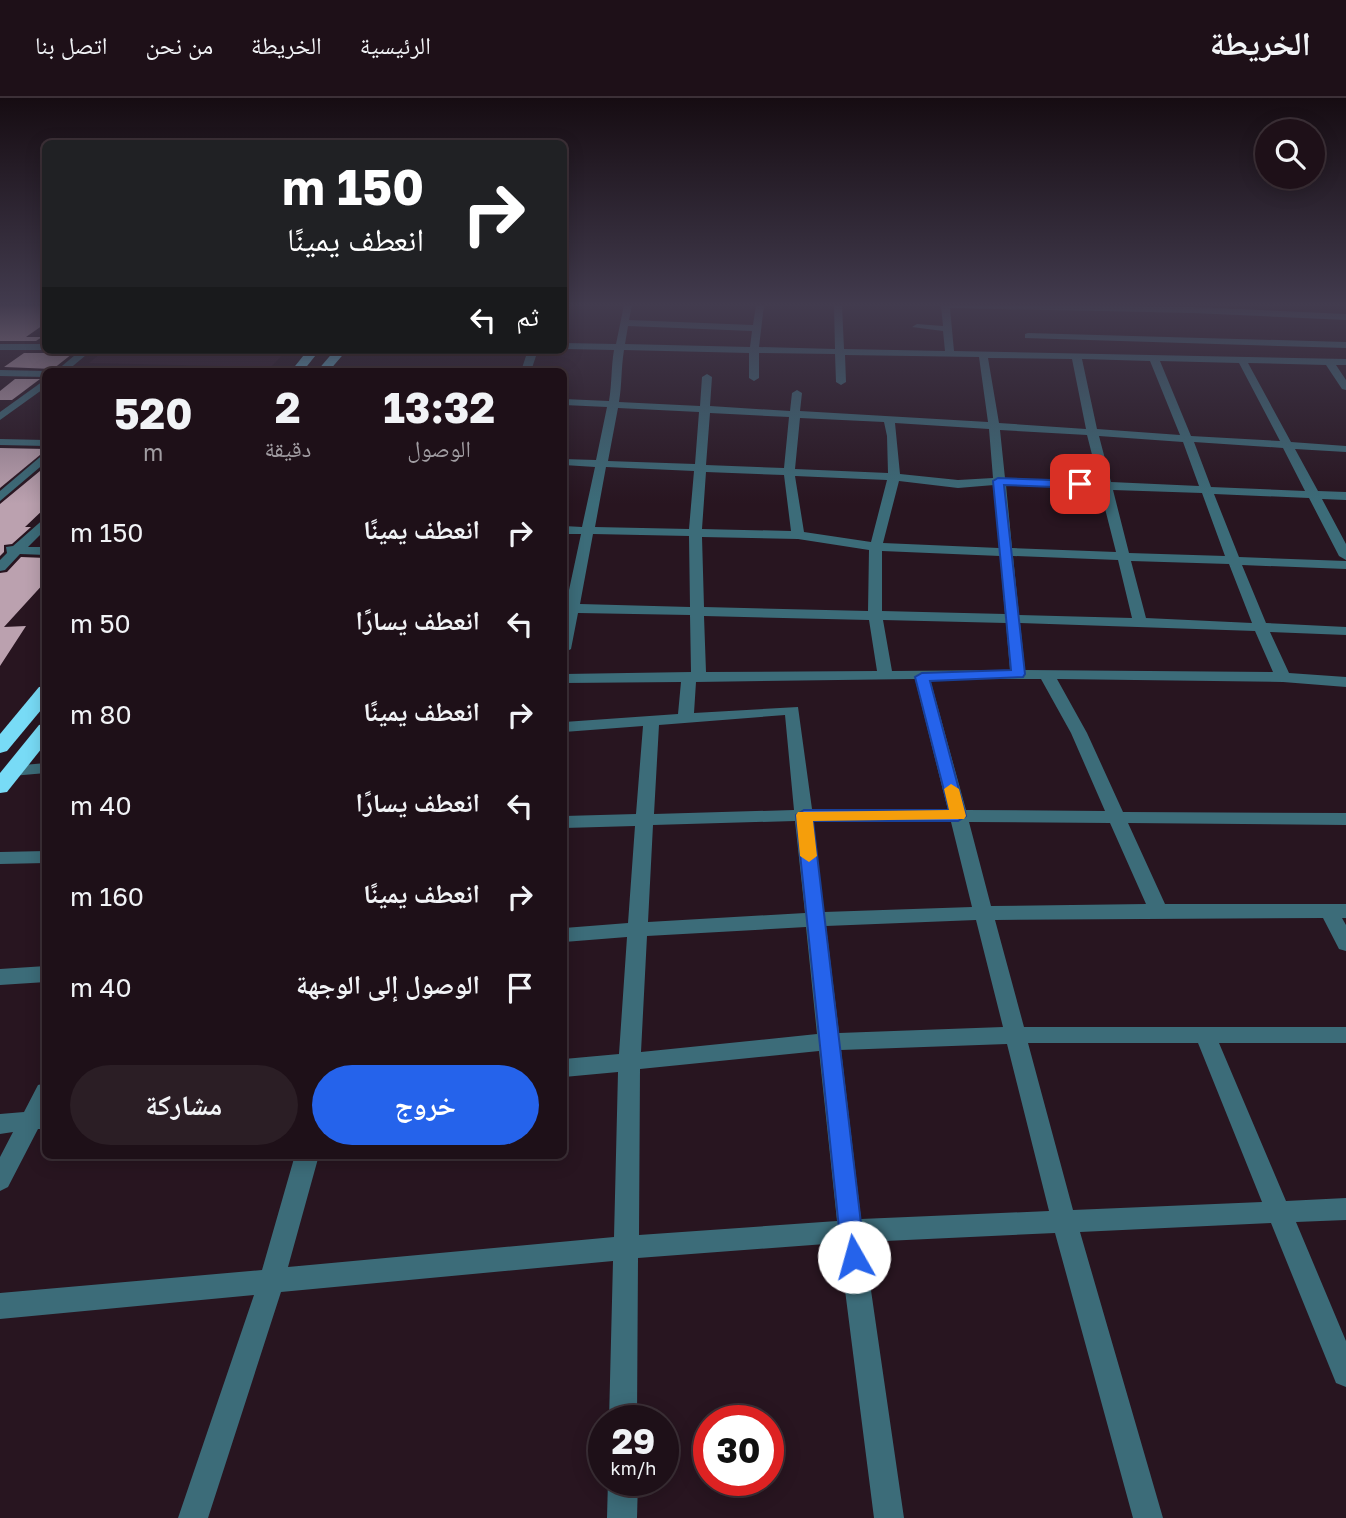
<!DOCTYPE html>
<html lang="ar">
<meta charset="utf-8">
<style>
body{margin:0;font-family:"Golos Text","Noto Naskh Arabic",sans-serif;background:#2b1e25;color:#f1f3f6;direction:rtl;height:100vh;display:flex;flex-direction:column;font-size:26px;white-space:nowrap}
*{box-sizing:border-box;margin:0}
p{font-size:23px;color:#a19da2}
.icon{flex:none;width:38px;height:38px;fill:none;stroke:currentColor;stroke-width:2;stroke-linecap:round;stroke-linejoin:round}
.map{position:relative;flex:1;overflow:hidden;direction:ltr}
.details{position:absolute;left:42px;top:270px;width:525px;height:791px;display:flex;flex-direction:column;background:#1e1018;border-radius:10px;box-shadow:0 4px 18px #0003,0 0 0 2px #3c3037;direction:rtl}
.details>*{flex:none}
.hud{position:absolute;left:42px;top:42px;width:525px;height:214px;border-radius:10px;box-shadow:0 4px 18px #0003,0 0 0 2px #3c3037;direction:rtl;background:#202124;color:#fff;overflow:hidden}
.controls{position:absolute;left:1255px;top:21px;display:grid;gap:14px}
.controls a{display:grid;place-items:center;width:70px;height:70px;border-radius:50%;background:#1e1018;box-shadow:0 4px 18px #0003,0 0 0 2px #3c3037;font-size:35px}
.speed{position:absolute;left:588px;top:1307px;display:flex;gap:14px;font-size:35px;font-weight:700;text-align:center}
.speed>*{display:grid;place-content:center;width:91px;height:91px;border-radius:50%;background:#1e1018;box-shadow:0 4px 18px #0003,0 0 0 2px #3c3037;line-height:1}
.speed small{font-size:18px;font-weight:400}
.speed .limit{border:10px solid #d22;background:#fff;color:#111}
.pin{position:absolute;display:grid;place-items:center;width:60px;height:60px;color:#fff;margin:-30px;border-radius:14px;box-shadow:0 4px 10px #0006}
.me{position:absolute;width:77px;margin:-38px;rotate:353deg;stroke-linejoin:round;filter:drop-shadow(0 0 5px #0008)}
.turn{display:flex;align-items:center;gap:24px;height:147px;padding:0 28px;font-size:32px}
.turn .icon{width:91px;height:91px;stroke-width:2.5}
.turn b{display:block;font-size:49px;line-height:60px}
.then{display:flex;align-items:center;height:66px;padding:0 28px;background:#0003;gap:14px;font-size:26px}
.eta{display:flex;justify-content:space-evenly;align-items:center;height:119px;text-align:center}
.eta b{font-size:42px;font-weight:700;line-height:49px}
.primary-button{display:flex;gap:14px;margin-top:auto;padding:14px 28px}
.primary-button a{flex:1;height:80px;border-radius:42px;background:#2563eb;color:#fff;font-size:28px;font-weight:700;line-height:80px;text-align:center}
.primary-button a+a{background:#2b1e25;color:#f1f3f6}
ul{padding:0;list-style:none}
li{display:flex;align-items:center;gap:21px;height:91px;padding:0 28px}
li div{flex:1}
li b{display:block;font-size:26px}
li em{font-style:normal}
header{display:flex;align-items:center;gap:42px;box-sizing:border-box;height:98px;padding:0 35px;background:#1e1018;border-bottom:2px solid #3c3037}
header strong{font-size:33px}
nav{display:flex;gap:38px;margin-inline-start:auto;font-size:24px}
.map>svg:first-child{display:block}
.built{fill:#351c2b}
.building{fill:#bba1af}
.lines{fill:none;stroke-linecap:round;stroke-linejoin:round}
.minor{fill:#3c6c79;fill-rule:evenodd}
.highway{fill:#78dbf6;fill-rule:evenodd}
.route{fill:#2563eb;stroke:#184099;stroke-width:2}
.slow{fill:#f59e0b}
</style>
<header>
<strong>الخريطة</strong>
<nav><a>الرئيسية</a><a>الخريطة</a><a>من نحن</a><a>اتصل بنا</a></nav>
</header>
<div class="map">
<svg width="1346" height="1420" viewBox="0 0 1346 1420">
<rect width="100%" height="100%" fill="#281520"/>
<polygon class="built" points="105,252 287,252 271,269 89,265"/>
<g class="building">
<polygon points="0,207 46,207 46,225 26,239 42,239 36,243 0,243"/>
<polygon points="49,252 77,252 53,271 4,269 24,255 46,255"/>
<polygon points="15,281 40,281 12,302 0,302 0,293"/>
<polygon points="0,350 46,351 46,352 0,390"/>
<polygon points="46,368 46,409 25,429 31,429 12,446 4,447 4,454 0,458 0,406"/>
<polygon points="21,459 46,460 46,483 4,529 26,528 0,568 0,475 7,474"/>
</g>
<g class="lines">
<g class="minor">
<path d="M624 207H632L629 222 753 227 756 207H764L759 249 835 251 834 207H842L844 251 945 253 943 233 912 229 917 226 943 228 941 207 1193 209 1346 216V222L1193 215 950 210 954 253 1346 261V267H1336L1346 282V292L1342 291 1326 267 1248 265 1291 344 1346 348V354L1295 351 1318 393 1346 394V402L1322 401 1346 446V462L1339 458 1309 400 1214 396 1239 459 1346 463V471L1242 467 1266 525 1346 529V537L1270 534 1289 575 1346 579V589L1283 584 1057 581 1087 635 1123 714 1346 715V727L1128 725 1165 806H1346V820H1342L1346 827V853L1339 851 1323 820 995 822 1024 929H1346V945H1219L1286 1103 1346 1100V1122L1296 1124 1346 1243V1289L1336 1285 1271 1125 1080 1134 1163 1420H1133L1055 1135 864 1144 904 1420H874L839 1145 638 1160 637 1323H609L613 1163 281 1194 208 1420H178L254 1197 0 1221V1195L262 1172 295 1057H319L288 1169 614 1139 618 974 564 979V961L619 956 627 839 564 844V830L628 825 635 728 564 730V718L636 716 643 628 564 634V624L678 616 681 584 564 585V576L691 574 690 517 578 515 571 551 564 555V506H566L581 436H564V428L582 429 595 369 564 367V361L596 362 607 309 564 307V301L609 303C612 285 611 269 614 252L564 251V245L616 246ZM628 228 752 233 750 249 625 246ZM624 252 749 255V280L754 283 759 280V255L835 256 836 284 841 287 846 284 845 257 979 259 988 324 800 313 802 295 797 292 792 295 790 313 710 308 712 279 707 276 702 279 700 308 619 304C622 286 621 270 624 252ZM988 260 1072 261 1086 331 999 325ZM1082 261 1150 263 1180 337 1097 331ZM1160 263 1239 265 1280 343 1191 338ZM618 310 699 314 695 366 608 363ZM710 315 789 319 784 370 706 367ZM800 320 884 324 887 338 888 375 795 371ZM895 325 989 331 993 380 958 382 900 376ZM1000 332 1087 337 1099 384 1005 380ZM1099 338 1183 344 1199 388 1111 384ZM1194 344 1283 350 1305 393 1211 389ZM606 369 694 373 689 431 595 429ZM706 374 784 377 791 433 702 431ZM795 378 887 382 871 444 804 434ZM899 383 958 390 994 387 999 450 883 445ZM1006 387 1100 391 1116 454 1012 450ZM1113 392 1202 395 1225 458 1129 455ZM593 436 689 438 690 509 580 506ZM702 439 798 441 869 452 868 513 704 509ZM882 453 1000 458 1005 516 882 513ZM1013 458 1118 462 1132 520 1019 517ZM1131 463 1229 466 1252 525 1146 520ZM704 518 869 522 877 573 706 574ZM883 522 1006 525 1010 572 892 573ZM1020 525 1255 533 1273 574 1025 572ZM915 581 948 712 812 711 798 609 694 615 696 584ZM930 581H1041L1071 635 1105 713 966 712ZM785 617 794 712 654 716 659 627ZM795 723 805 815 648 824 653 727ZM813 723 951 724 972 809 824 814ZM969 724 1110 725 1146 806 991 808ZM976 822 1003 929 839 935 826 828ZM806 829 817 936 641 954 647 838ZM1028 945H1198L1262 1104 1073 1112ZM1007 946 1049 1113 861 1121 841 952ZM819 953 837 1123 639 1137 640 971Z"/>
<polygon points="1028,235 1346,244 1346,250 1025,240 1025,236"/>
<rect x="0" y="246" width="46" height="6"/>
<polygon points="81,252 92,252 67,273 56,273"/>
<polygon points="528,252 538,252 531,273 521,273"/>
<polygon points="0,272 46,273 46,279 0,278"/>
<polygon points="46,281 46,289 0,322 0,314"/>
<polygon points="0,341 46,342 46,348 0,347"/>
<polygon points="46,354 46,364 0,403 0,393"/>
<polygon points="46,419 46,431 28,449 46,449 46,457 20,456 5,472 0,473 0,462 7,455 6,449 13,448"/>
<polygon points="46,665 46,675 12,678 4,673 12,668"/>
<polygon points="46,753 46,765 0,766 0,754"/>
<polygon points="46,868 46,884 0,887 0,871"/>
<polygon points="46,985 46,1031 38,1031 8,1089 0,1093 0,1059 13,1034 0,1036 0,1016 24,1014 38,987"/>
<polygon points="608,1382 638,1382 637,1420 607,1420"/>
</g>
<g class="highway">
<polygon points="308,252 320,252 303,273 291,273"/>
<polygon points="335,252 347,252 329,273 317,273"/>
<polygon points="46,588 46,606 7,653 0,655 0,636 39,589"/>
<polygon points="46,625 46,645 7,694 0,695 0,675 39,627"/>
</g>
</g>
<linearGradient id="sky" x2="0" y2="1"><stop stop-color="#160c12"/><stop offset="0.51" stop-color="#423b4e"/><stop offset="1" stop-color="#423b4e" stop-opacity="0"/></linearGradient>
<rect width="1346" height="406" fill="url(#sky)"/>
<polygon class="route" points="998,380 1080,383 1085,386 1080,390 1004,387 1025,576 1023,579 930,583 966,718 958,723 813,723 865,1159 862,1167 854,1170 846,1167 842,1159 796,717 804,712 949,712 915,579 922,575 1011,572 993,383"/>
<polygon class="slow" points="951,686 959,691 966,718 964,721 813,723 817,758 809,764 800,758 796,717 798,714 949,712 944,691"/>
</svg>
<div class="controls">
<a><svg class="icon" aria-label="search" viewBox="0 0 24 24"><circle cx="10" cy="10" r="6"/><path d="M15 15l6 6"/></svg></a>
</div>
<div class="speed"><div>29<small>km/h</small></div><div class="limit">30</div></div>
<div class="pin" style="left:1080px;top:386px;background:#d93025"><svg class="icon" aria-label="arrive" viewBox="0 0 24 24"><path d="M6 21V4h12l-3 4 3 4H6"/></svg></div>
<svg class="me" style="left:854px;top:1159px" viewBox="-20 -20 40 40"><circle r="19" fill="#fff"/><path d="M0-13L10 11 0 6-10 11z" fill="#2563eb"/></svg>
<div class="hud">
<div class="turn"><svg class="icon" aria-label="right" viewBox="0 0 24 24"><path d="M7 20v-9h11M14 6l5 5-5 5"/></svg><div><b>150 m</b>انعطف يمينًا</div></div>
<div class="then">ثم<svg class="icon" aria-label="left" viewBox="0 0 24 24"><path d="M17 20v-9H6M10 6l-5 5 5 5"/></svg></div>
</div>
<section class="details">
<div class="eta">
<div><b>13:32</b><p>الوصول</p></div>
<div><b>2</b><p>دقيقة</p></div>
<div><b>520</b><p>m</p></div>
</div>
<ul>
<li><svg class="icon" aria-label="right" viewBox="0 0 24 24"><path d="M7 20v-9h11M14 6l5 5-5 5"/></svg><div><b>انعطف يمينًا</b></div><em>150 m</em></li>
<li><svg class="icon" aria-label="left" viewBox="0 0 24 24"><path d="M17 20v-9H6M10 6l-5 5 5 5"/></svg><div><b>انعطف يسارًا</b></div><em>50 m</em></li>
<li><svg class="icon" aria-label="right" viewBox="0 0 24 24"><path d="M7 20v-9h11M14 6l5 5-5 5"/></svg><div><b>انعطف يمينًا</b></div><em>80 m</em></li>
<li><svg class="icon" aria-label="left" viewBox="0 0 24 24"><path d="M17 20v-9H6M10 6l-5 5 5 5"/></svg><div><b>انعطف يسارًا</b></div><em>40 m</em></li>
<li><svg class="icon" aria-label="right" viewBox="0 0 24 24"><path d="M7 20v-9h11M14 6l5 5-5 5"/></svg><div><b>انعطف يمينًا</b></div><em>160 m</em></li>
<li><svg class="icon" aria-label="arrive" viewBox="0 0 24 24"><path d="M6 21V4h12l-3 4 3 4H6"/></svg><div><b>الوصول إلى الوجهة</b></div><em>40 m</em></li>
</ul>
<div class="primary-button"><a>خروج</a><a>مشاركة</a></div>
</section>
</div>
